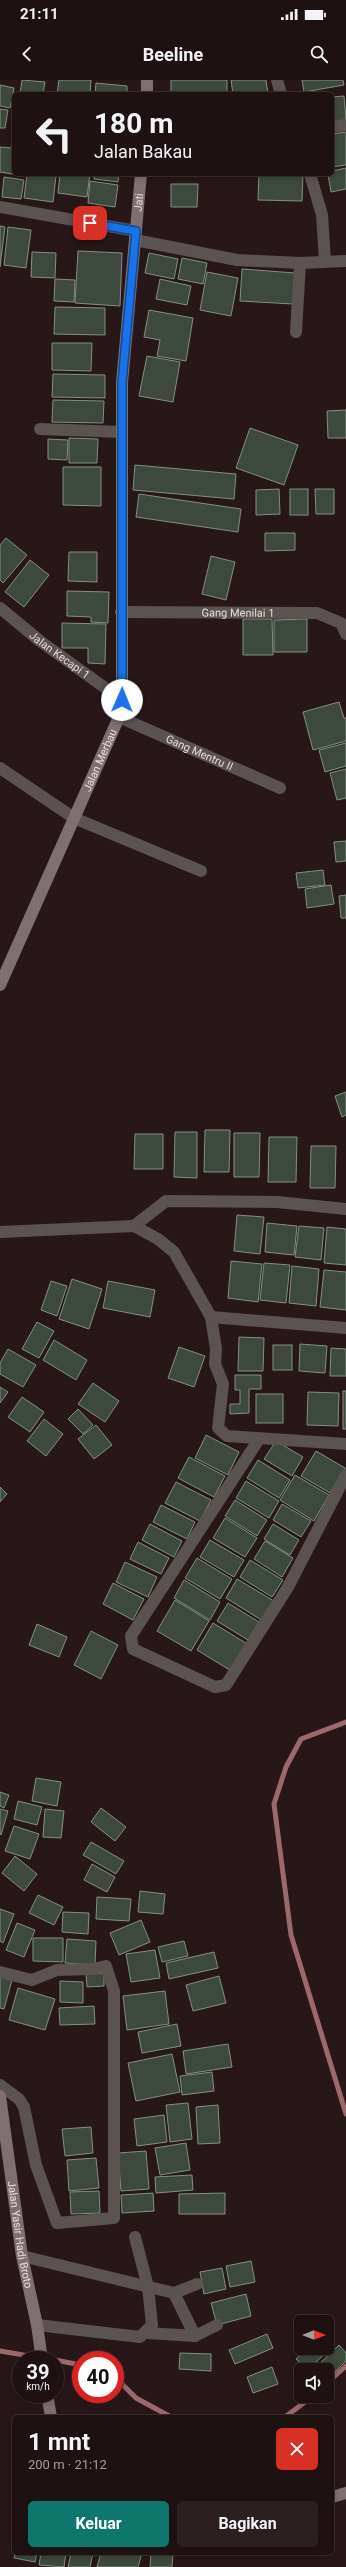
<!DOCTYPE html>
<html lang="id">
<meta charset="utf-8">
<style>
body{margin:0;font-family:Roboto,sans-serif;background:#2b1f20;color:#f1f3f6;height:100vh;display:flex;flex-direction:column;font-size:15px;white-space:nowrap}
*{box-sizing:border-box;margin:0}
p{font-size:13px;color:#a19d9f}
.icon{flex:none;width:22px;height:22px;fill:none;stroke:currentColor;stroke-width:2;stroke-linecap:round;stroke-linejoin:round}
.map{position:relative;flex:1;overflow:hidden}
.details{position:absolute;left:12px;top:2335px;width:322px;height:140px;display:flex;flex-direction:column;background:#1e1112;border-radius:6px;box-shadow:0 2px 6px #0003,0 0 0 1px #3c3132}
.details>*{flex:none}
.banner{position:absolute;left:12px;top:12px;width:322px;height:84px;border-radius:6px;box-shadow:0 2px 6px #0003,0 0 0 1px #3c3132;background:#1e1112;color:#f1f3f6;overflow:hidden}
.needle{width:26px;rotate:90deg}
.controls{position:absolute;left:294px;top:2235px;display:grid;gap:8px}
.controls a{display:grid;place-items:center;width:40px;height:40px;border-radius:6px;background:#1e1112;box-shadow:0 2px 6px #0003,0 0 0 1px #3c3132;font-size:20px}
.speed{position:absolute;left:12px;top:2271px;display:flex;gap:8px;font-size:20px;font-weight:700;text-align:center}
.speed>*{display:grid;place-content:center;width:52px;height:52px;border-radius:50%;background:#1e1112;box-shadow:0 2px 6px #0003,0 0 0 1px #3c3132;line-height:1}
.speed small{font-size:10px;font-weight:400}
.speed .limit{border:6px solid #d22;background:#fff;color:#111}
.pin{position:absolute;display:grid;place-items:center;width:34px;height:34px;color:#fff;margin:-17px;border-radius:8px;box-shadow:0 2px 6px #0006}
.me{position:absolute;width:44px;margin:-22px;rotate:1deg;stroke-linejoin:round;filter:drop-shadow(0 0 3px #0008)}
.turn{display:flex;align-items:center;gap:14px;height:84px;padding:0 16px;font-size:18px}
.turn .icon{width:52px;height:52px;stroke-width:2.5}
.turn b{display:block;font-size:28px;line-height:34px}
.round{display:grid;place-items:center;flex:none;width:42px;height:42px;border-radius:6px;background:#2b1f20}
.headline{display:flex;align-items:center;justify-content:space-between;height:68px;padding:0 16px}
h1{font-size:24px;font-weight:700;line-height:30px}
.primary-button{display:flex;gap:8px;margin-top:auto;padding:8px 16px}
.primary-button a{flex:1;height:46px;border-radius:6px;background:#0f766e;color:#fff;font-size:16px;font-weight:700;line-height:46px;text-align:center}
.primary-button a+a{background:#2b1f20;color:#f1f3f6}
.status{display:flex;justify-content:space-between;align-items:center;height:28px;padding:0 20px;background:#1e1112;direction:ltr}
.status svg{height:11px;fill:currentColor}
header{display:flex;justify-content:space-between;align-items:center;height:52px;padding:0 16px;background:#1e1112;font-size:18px;font-weight:700}
.map>svg:first-child{display:block}
.lines{fill:none;stroke-linecap:round;stroke-linejoin:round}
.stream{stroke:#9b686b;stroke-width:5}
.building{fill:#3c493c;stroke:#829082}
.street{stroke:#5b5252;stroke-width:12}
.secondary{stroke:#7e7070;stroke-width:12}
.route-casing{stroke:#114b97;stroke-width:10}
.route{stroke:#1a73e8;stroke-width:7}
.labels{text-anchor:middle;stroke-width:4;stroke-linejoin:round;paint-order:stroke}
.street-label{font-size:11px;fill:#e8dcdc;stroke:#0c0505}
</style>
<div class="status"><b>21:11</b><svg viewBox="0 0 49 12"><path d="M0 12V9h3v3zM5 12V6h3v6zM10 12V3h3v9zM15 12V0h3v12zM26 1h20v11H26zM47 4h2v5h-2z"/></svg></div>
<header><svg class="icon" aria-label="back" viewBox="0 0 24 24"><path d="M15 5l-7 7 7 7"/></svg>Beeline<svg class="icon" aria-label="search" viewBox="0 0 24 24"><circle cx="10" cy="10" r="6"/><path d="M15 15l6 6"/></svg></header>
<div class="map">
<svg width="346" height="2487" viewBox="0 0 346 2487">
<rect width="100%" height="100%" fill="#281718"/>
<g class="lines">
<g class="stream">
<polyline points="346,1642 301,1659 286,1687 274,1724 291,1855 346,2034"/>
<polyline points="0,2271 53,2280"/>
<polyline points="55,2280 81,2285"/>
<polyline points="115,2297 136,2318 171,2337"/>
<polyline points="327,2303 346,2286"/>
<polyline points="285,2337 313,2316"/>
</g>
</g>
<g class="building">
<polygon points="22,0 45,2 43,14 20,14"/>
<polygon points="59,0 91,0 90,14 57,14"/>
<rect x="171" y="0" width="56" height="14"/>
<polygon points="231,0 266,0 268,14 233,14"/>
<polygon points="302,0 343,0 344,5 304,12"/>
<polygon points="96,3 127,6 127,14 95,14"/>
<polygon points="0,5 14,8 10,28 0,26"/>
<polygon points="344,16 346,40 332,42 332,17"/>
<polygon points="0,29 8,30 5,48 0,48"/>
<polygon points="346,52 346,85 332,87 332,54"/>
<polygon points="0,67 14,68 14,94 18,95 0,92"/>
<polygon points="346,88 346,109 331,112 328,94 332,94 332,91"/>
<polygon points="27,94 56,96 53,122 24,118"/>
<polygon points="60,94 90,94 87,117 58,113"/>
<polygon points="94,94 119,94 118,102 94,99"/>
<polygon points="259,94 303,94 302,121 258,120"/>
<polygon points="4,97 24,100 21,119 2,117"/>
<polygon points="90,101 118,105 115,127 88,123"/>
<polygon points="171,104 198,104 197,127 171,127"/>
<polygon points="0,146 5,147 0,187"/>
<polygon points="8,147 31,150 26,188 4,185"/>
<polygon points="78,171 122,173 120,226 75,223"/>
<polygon points="32,172 56,173 55,198 31,197"/>
<polygon points="149,173 178,179 174,199 145,193"/>
<polygon points="182,178 207,183 203,204 178,199"/>
<polygon points="242,189 295,193 293,224 240,221"/>
<polygon points="207,192 238,198 231,236 200,230"/>
<polygon points="55,199 75,200 74,222 54,221"/>
<polygon points="160,199 191,206 187,225 156,219"/>
<polygon points="55,227 105,228 105,255 54,254"/>
<polygon points="149,230 193,238 186,281 157,276 160,260 144,257"/>
<polygon points="52,263 92,263 91,291 52,290"/>
<polygon points="147,276 180,282 173,322 139,316"/>
<polygon points="53,294 105,295 105,318 52,317"/>
<polygon points="53,320 104,321 103,343 52,342"/>
<polygon points="346,330 346,358 328,358 327,331"/>
<polygon points="250,348 298,365 284,405 236,388"/>
<polygon points="69,358 98,359 97,383 69,383"/>
<polygon points="48,359 68,360 67,380 48,379"/>
<polygon points="135,385 236,394 234,419 133,410"/>
<polygon points="63,387 101,387 101,426 63,425"/>
<polygon points="279,409 280,434 256,435 256,410"/>
<rect x="290" y="409" width="18" height="26"/>
<polygon points="315,409 334,409 334,434 316,434"/>
<polygon points="139,414 241,429 238,452 136,437"/>
<polygon points="265,453 295,453 295,470 265,471"/>
<polygon points="6,458 27,475 3,503 0,500 0,465"/>
<polygon points="69,472 97,472 97,502 68,501"/>
<polygon points="211,476 235,482 226,520 202,514"/>
<polygon points="30,480 49,495 24,527 5,512"/>
<polygon points="67,511 109,512 108,543 91,542 91,537 67,536"/>
<polygon points="243,539 272,539 273,575 243,575"/>
<polygon points="307,539 307,572 274,572 274,540"/>
<polygon points="62,543 106,544 105,584 88,583 88,568 62,568"/>
<polygon points="339,622 344,638 346,638 346,661 313,670 303,632"/>
<polygon points="346,663 346,686 325,692 319,670"/>
<polygon points="346,689 346,718 337,720 330,693"/>
<polygon points="346,761 346,781 336,782 334,762"/>
<polygon points="323,790 325,805 298,808 296,793"/>
<polygon points="331,805 334,824 307,828 305,809"/>
<polygon points="346,815 346,838 341,838 339,816"/>
<polygon points="346,1012 346,1035 342,1037 335,1016"/>
<polygon points="205,1050 230,1050 229,1092 204,1092"/>
<polygon points="175,1052 197,1052 197,1098 174,1097"/>
<polygon points="234,1053 260,1053 259,1097 234,1097"/>
<polygon points="135,1054 163,1054 163,1089 134,1089"/>
<polygon points="269,1057 297,1057 296,1102 268,1102"/>
<polygon points="311,1066 336,1066 335,1108 310,1108"/>
<polygon points="237,1135 264,1137 260,1174 234,1171"/>
<polygon points="267,1143 297,1146 294,1175 265,1172"/>
<polygon points="299,1146 324,1148 321,1180 295,1177"/>
<polygon points="327,1147 346,1149 346,1185 324,1183"/>
<polygon points="231,1181 262,1184 258,1222 228,1218"/>
<polygon points="264,1183 290,1185 286,1223 260,1220"/>
<polygon points="292,1186 319,1189 316,1226 289,1223"/>
<polygon points="324,1190 346,1192 346,1230 320,1227"/>
<polygon points="72,1199 102,1209 89,1249 59,1239"/>
<polygon points="51,1201 67,1206 57,1236 41,1230"/>
<polygon points="108,1201 155,1210 150,1237 103,1228"/>
<polygon points="37,1242 54,1251 39,1278 22,1269"/>
<polygon points="239,1257 264,1258 263,1291 238,1291"/>
<polygon points="54,1260 87,1280 76,1300 43,1280"/>
<polygon points="300,1264 327,1266 325,1293 299,1291"/>
<rect x="273" y="1265" width="19" height="25"/>
<polygon points="179,1267 205,1276 194,1307 168,1298"/>
<polygon points="331,1268 346,1269 346,1296 330,1296"/>
<polygon points="8,1269 36,1285 23,1307 0,1294 0,1283"/>
<polygon points="235,1295 261,1295 261,1309 249,1309 249,1333 230,1334 230,1324 240,1324 240,1310 235,1310"/>
<polygon points="93,1303 119,1321 105,1342 78,1324"/>
<polygon points="0,1307 8,1312 0,1323"/>
<rect x="343" y="1311" width="3" height="38"/>
<polygon points="308,1312 339,1313 338,1346 307,1345"/>
<rect x="256" y="1314" width="27" height="29"/>
<polygon points="22,1317 44,1332 30,1352 8,1337"/>
<polygon points="78,1329 93,1345 83,1354 68,1339"/>
<polygon points="44,1339 63,1354 46,1376 27,1361"/>
<polygon points="96,1345 112,1365 94,1379 78,1359"/>
<polygon points="206,1355 239,1372 228,1395 195,1378"/>
<polygon points="276,1361 303,1377 292,1396 264,1379"/>
<polygon points="316,1371 345,1388 330,1413 301,1396"/>
<polygon points="189,1377 225,1396 214,1417 178,1398"/>
<polygon points="258,1380 290,1400 279,1418 247,1398"/>
<polygon points="295,1395 329,1415 314,1441 280,1420"/>
<polygon points="246,1401 279,1421 269,1438 236,1418"/>
<polygon points="176,1402 211,1420 200,1441 165,1423"/>
<polygon points="0,1407 7,1414 0,1422"/>
<polygon points="235,1420 267,1440 257,1456 225,1436"/>
<polygon points="282,1424 311,1441 301,1457 273,1440"/>
<polygon points="161,1425 195,1442 187,1459 153,1442"/>
<polygon points="225,1438 257,1458 245,1477 213,1458"/>
<polygon points="150,1444 182,1461 174,1477 142,1460"/>
<polygon points="273,1444 299,1460 290,1475 264,1459"/>
<polygon points="210,1460 244,1480 234,1497 200,1477"/>
<polygon points="265,1461 293,1478 282,1497 254,1479"/>
<polygon points="138,1462 169,1478 161,1494 130,1479"/>
<polygon points="197,1478 232,1499 220,1519 185,1498"/>
<polygon points="250,1480 283,1500 272,1517 240,1497"/>
<polygon points="125,1482 157,1497 148,1517 116,1502"/>
<polygon points="237,1499 274,1521 263,1541 226,1518"/>
<polygon points="184,1500 220,1522 210,1540 174,1518"/>
<polygon points="113,1503 144,1519 133,1540 103,1524"/>
<polygon points="175,1520 209,1541 191,1571 157,1551"/>
<polygon points="228,1523 259,1542 248,1560 217,1541"/>
<polygon points="213,1543 249,1565 233,1592 197,1570"/>
<polygon points="37,1544 67,1557 59,1577 29,1565"/>
<polygon points="91,1551 118,1565 101,1599 74,1585"/>
<polygon points="36,1698 61,1702 57,1726 32,1721"/>
<polygon points="0,1712 9,1715 4,1728 0,1726"/>
<polygon points="18,1721 42,1727 37,1745 14,1739"/>
<polygon points="101,1728 126,1747 115,1761 91,1742"/>
<polygon points="0,1729 8,1731 1,1755 0,1754"/>
<polygon points="45,1729 64,1731 61,1758 43,1757"/>
<polygon points="14,1746 39,1754 30,1779 5,1771"/>
<polygon points="91,1762 124,1781 116,1794 83,1775"/>
<polygon points="15,1776 37,1794 24,1811 2,1793"/>
<polygon points="92,1784 115,1797 107,1812 84,1800"/>
<polygon points="140,1811 165,1814 163,1834 138,1832"/>
<polygon points="38,1815 63,1827 54,1845 29,1833"/>
<polygon points="97,1817 131,1819 129,1841 96,1839"/>
<polygon points="0,1829 14,1834 3,1863 0,1861"/>
<polygon points="63,1832 89,1833 88,1854 62,1852"/>
<polygon points="141,1840 150,1862 119,1875 110,1853"/>
<polygon points="17,1843 35,1850 24,1877 6,1870"/>
<polygon points="33,1858 63,1858 63,1882 33,1881"/>
<polygon points="67,1859 96,1861 95,1885 65,1883"/>
<polygon points="184,1861 188,1876 162,1882 158,1867"/>
<polygon points="155,1870 160,1898 131,1902 126,1874"/>
<polygon points="214,1872 218,1888 169,1899 166,1883"/>
<polygon points="104,1893 104,1906 87,1907 86,1894"/>
<polygon points="219,1896 226,1923 193,1931 186,1905"/>
<polygon points="0,1897 12,1900 4,1929 0,1928"/>
<polygon points="60,1901 83,1902 83,1923 60,1922"/>
<polygon points="18,1908 55,1919 45,1950 9,1940"/>
<polygon points="165,1911 169,1944 127,1950 123,1916"/>
<polygon points="94,1926 95,1944 60,1945 59,1928"/>
<polygon points="177,1944 181,1966 142,1973 138,1952"/>
<polygon points="228,1964 232,1987 186,1994 183,1971"/>
<polygon points="172,1974 180,2012 136,2021 128,1983"/>
<polygon points="212,1992 214,2011 182,2015 180,1996"/>
<polygon points="188,2023 192,2059 170,2062 166,2025"/>
<polygon points="218,2025 220,2063 198,2064 196,2027"/>
<polygon points="164,2035 167,2062 137,2066 134,2039"/>
<polygon points="91,2047 93,2073 65,2076 62,2049"/>
<polygon points="186,2063 190,2090 160,2095 155,2068"/>
<polygon points="146,2071 149,2109 121,2111 118,2073"/>
<polygon points="96,2078 99,2108 69,2111 67,2080"/>
<polygon points="192,2095 193,2110 156,2113 155,2097"/>
<polygon points="99,2111 100,2133 71,2134 70,2112"/>
<polygon points="153,2113 154,2131 122,2133 121,2115"/>
<polygon points="225,2113 225,2134 179,2134 179,2114"/>
<polygon points="251,2181 255,2202 230,2207 226,2186"/>
<polygon points="222,2188 226,2209 204,2214 200,2192"/>
<polygon points="246,2214 251,2236 217,2245 211,2223"/>
<polygon points="267,2254 273,2268 235,2284 229,2270"/>
<polygon points="327,2256 335,2265 307,2290 296,2279 308,2268 327,2268"/>
<polygon points="339,2265 346,2273 346,2281 328,2299 327,2290 319,2290 316,2287"/>
<polygon points="180,2273 211,2274 211,2291 179,2289"/>
<polygon points="272,2287 278,2304 253,2313 247,2297"/>
<polygon points="15,2473 37,2473 35,2482 14,2478"/>
<polygon points="41,2473 66,2473 64,2487 39,2485"/>
<polygon points="71,2473 93,2473 90,2487 68,2487"/>
<polygon points="101,2473 142,2473 138,2487 97,2487"/>
<polygon points="151,2473 173,2473 172,2487 150,2487"/>
</g>
<g class="lines">
<g class="street">
<polyline points="277,0 281,14"/>
<polyline points="332,47 346,45"/>
<polyline points="310,94 322,135 325,181"/>
<polyline points="0,127 136,151"/>
<polyline points="135,160 237,180 300,183 346,181"/>
<polyline points="296,252 300,183"/>
<polyline points="40,349 122,352"/>
<path id="s1" d="M0 528 40 561 122 620"/>
<path id="s2" d="M121 532 317 533 341 543 346 554"/>
<path id="s3" d="M119 637 280 708"/>
<polyline points="0,688 74,738 201,791"/>
<polyline points="346,1129 277,1122 166,1121 134,1146 158,1159 174,1172 211,1237 216,1269 215,1284 223,1304 218,1348 227,1356 346,1364"/>
<polyline points="0,1152 134,1146"/>
<polyline points="211,1237 346,1248"/>
<polyline points="259,1359 131,1556 133,1569 215,1607 226,1605 288,1507 346,1395"/>
<polyline points="0,1892 32,1900 57,1890 93,1889 106,1886 114,1911 114,2138 57,2143 36,2085 24,2027 19,2019 0,2005"/>
<polyline points="22,2176 174,2213 197,2204"/>
<polyline points="174,2213 195,2256"/>
<polyline points="37,2245 140,2257 152,2245 148,2207 135,2157"/>
<polyline points="147,2253 195,2256 217,2245"/>
</g>
<g class="secondary">
<polyline points="147,0 147,14"/>
<path id="s4" d="M0 905 119 637 122 620V303L141 94"/>
<path id="s5" d="M0 2016 22 2176 37 2245 42 2280"/>
<polyline points="47,2314 51,2337"/>
<polyline points="332,2417 346,2413"/>
</g>
</g>
<g class="lines">
<g class="route-casing">
<polyline id="route" points="90,143 136,151 122,303 122,620"/>
</g>
<use href="#route" class="route"/>
</g>
<g class="labels">
<g class="street-label">
<text dy="4" stroke="none"><textPath href="#s4" startOffset="809">Jati</textPath></text>
<text dy="4" stroke="none"><textPath href="#s2" startOffset="117">Gang Menilai 1</textPath></text>
<text dy="4" stroke="none"><textPath href="#s1" startOffset="76">Jalan Kecapi 1</textPath></text>
<text dy="4" stroke="none"><textPath href="#s3" startOffset="88">Gang Mentru II</textPath></text>
<text dy="4" stroke="none"><textPath href="#s4" startOffset="246">Jalan Merbau</textPath></text>
<text dy="4" stroke="none"><textPath href="#s5" startOffset="140">Jalan Yasir Hadi Broto</textPath></text>
</g>
</g>
</svg>
<div class="controls">
<a><svg class="needle" viewBox="-14 -14 28 28"><path d="M0-13l5 13h-10z" fill="#e53935"/><path d="M0 13l5-13h-10z" fill="#a19d9f"/></svg></a>
<a><svg class="icon" aria-label="sound" viewBox="0 0 24 24"><path d="M4 9h4l5-4v14l-5-4H4zM17 9q2 3 0 6"/></svg></a>
</div>
<div class="speed"><div>39<small>km/h</small></div><div class="limit">40</div></div>
<div class="pin" style="left:90px;top:143px;background:#d93025"><svg class="icon" aria-label="arrive" viewBox="0 0 24 24"><path d="M6 21V4h12l-3 4 3 4H6"/></svg></div>
<svg class="me" style="left:122px;top:620px" viewBox="-20 -20 40 40"><circle r="19" fill="#fff"/><path d="M0-13L10 11 0 6-10 11z" fill="#1a73e8"/></svg>
<div class="banner">
<div class="turn"><svg class="icon" aria-label="left" viewBox="0 0 24 24"><path d="M17 20v-9H6M10 6l-5 5 5 5"/></svg><div><b>180 m</b>Jalan Bakau</div></div>
</div>
<section class="details">
<div class="headline"><div><h1>1 mnt</h1><p>200 m · 21:12</p></div><a class="round" style="background:#d93025;color:#fff"><svg class="icon" aria-label="close" viewBox="0 0 24 24"><path d="M6 6l12 12M18 6L6 18"/></svg></a></div>
<div class="primary-button"><a>Keluar</a><a>Bagikan</a></div>
</section>
</div>
